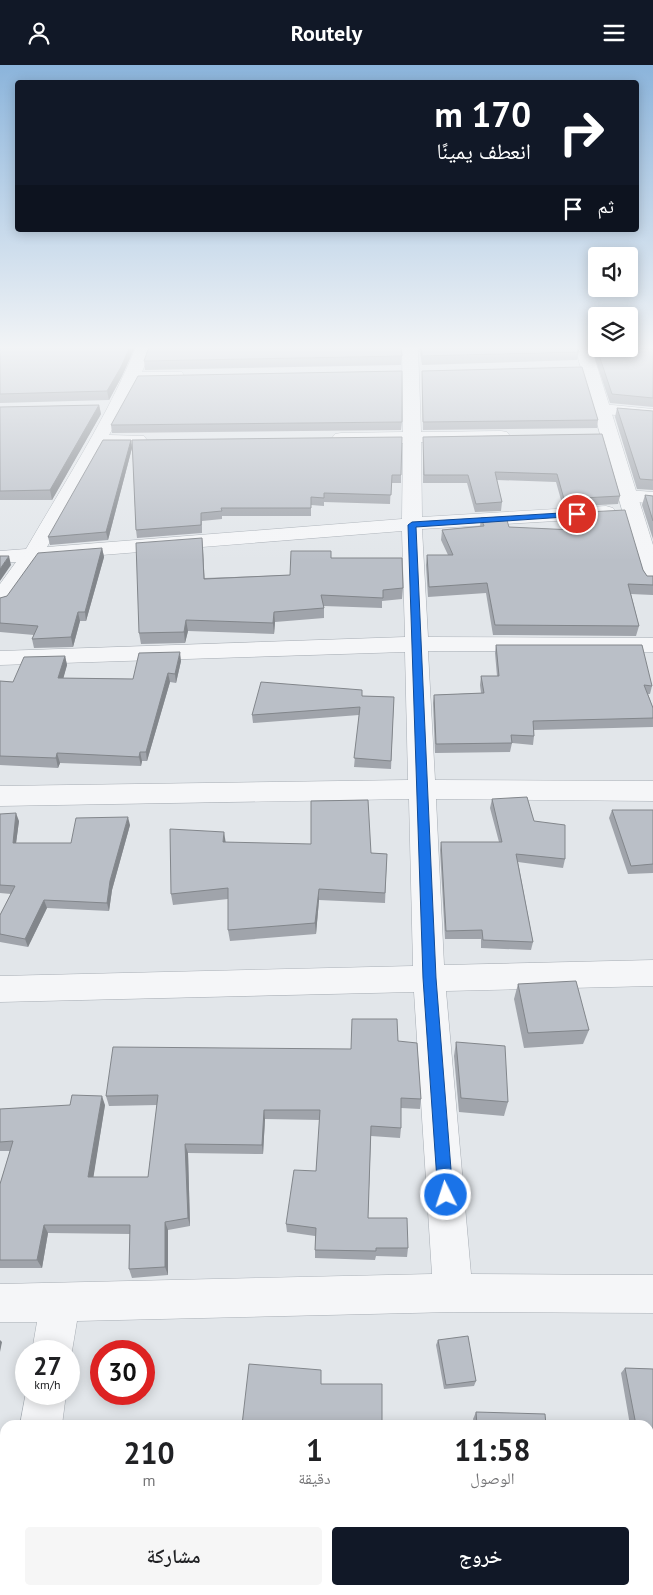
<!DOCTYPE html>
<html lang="ar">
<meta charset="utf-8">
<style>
body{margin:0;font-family:"PT Sans","Noto Naskh Arabic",sans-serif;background:#f6f6f6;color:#202124;direction:rtl;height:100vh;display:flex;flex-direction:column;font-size:19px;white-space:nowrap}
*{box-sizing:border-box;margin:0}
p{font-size:16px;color:#757577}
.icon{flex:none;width:28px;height:28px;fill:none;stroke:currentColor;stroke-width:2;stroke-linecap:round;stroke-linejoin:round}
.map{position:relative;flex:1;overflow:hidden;direction:ltr}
.drawer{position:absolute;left:0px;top:1355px;width:654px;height:175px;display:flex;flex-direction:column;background:#fff;border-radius:15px 15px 0 0;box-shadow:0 2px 12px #0003;direction:rtl}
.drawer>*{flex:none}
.banner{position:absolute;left:15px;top:15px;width:624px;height:152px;border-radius:5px;box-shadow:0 2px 12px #0003;direction:rtl;background:#111827;color:#fff;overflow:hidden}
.tools{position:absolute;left:588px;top:182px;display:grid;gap:10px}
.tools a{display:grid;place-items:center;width:50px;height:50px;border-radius:5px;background:#fff;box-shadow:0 2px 12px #0003;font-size:25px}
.speed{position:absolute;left:15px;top:1275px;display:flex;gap:10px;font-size:25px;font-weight:700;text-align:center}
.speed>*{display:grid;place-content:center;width:65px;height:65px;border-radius:50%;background:#fff;box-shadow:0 2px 12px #0003;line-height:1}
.speed small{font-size:12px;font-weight:400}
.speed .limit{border:8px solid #d22;background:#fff;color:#111}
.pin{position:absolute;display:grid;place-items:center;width:42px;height:42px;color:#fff;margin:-21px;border:2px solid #fff;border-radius:50%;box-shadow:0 1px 5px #0007}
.me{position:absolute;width:55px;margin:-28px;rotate:356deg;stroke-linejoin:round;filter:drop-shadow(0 0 4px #0008)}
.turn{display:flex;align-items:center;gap:18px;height:105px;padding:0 25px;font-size:22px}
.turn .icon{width:65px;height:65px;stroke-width:2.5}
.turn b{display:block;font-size:35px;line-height:42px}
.then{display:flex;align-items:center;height:48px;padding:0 25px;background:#0003;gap:10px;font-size:19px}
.eta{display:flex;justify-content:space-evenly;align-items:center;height:85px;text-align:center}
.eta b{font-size:30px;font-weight:600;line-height:35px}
.action{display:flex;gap:10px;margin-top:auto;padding:10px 25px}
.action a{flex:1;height:58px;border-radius:5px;background:#111827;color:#fff;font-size:20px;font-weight:600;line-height:58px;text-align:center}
.action a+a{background:#f6f6f6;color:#202124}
header{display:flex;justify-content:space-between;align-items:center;height:65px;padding:0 25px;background:#111827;color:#fff;font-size:22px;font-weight:600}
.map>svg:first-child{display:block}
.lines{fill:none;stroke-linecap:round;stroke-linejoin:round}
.minor-casing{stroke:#a7adb4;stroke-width:1}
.tertiary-casing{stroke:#a7adb4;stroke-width:1}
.minor{fill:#f5f6f8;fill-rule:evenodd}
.tertiary{fill:#f5f6f8;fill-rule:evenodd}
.wall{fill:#a0a4ab}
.shaded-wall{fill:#82868b}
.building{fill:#babfc7;stroke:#82868b}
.route{fill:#1a73e8;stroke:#114b97}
</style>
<header><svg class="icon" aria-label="menu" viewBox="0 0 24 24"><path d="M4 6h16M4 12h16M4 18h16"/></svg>Routely<svg class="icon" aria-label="person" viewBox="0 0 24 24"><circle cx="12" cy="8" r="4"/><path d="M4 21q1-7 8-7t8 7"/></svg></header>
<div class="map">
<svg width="653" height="1530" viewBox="0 0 653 1530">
<rect width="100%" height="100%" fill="#e2e6ea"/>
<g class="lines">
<g class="minor-casing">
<g id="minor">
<path d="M136 282H152L142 307H182L184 311 182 315 176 316 138 317 109 370 144 371 147 375 144 379 103 381 47 482 402 454 403 378H341L335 377 332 373 335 369 341 368 403 367 402 282H418L421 367 501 366 507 367 510 371 507 375 501 376 421 377 422 452 606 441 613 443 616 447 613 451 606 453 422 464 428 572 653 573V587L428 586 435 715 653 716V736L436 734 444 900 653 895V921L446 926 471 1209 653 1210V1248L453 1247 77 1256 72 1286 69 1294V1286H32L37 1257H0V1219L432 1209 414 927 0 937V911L413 901 409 734 0 741V721L408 715 405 587 0 600V586L405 572 402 466 39 495 8 539 0 541V519L16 497 0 498V486L26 484C64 418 107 353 136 282Z"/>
<polygon points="602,339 653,344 653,354 596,348 593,344 596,340"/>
<polygon points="628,425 653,427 653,439 621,435 618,431 621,427"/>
<polygon points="26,1327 26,1329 66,1329 62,1360 20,1360"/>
<polygon points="5,1507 5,1525 39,1525 38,1530 0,1530 0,1509"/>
</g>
</g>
<g class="tertiary-casing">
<polygon id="tertiary" points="575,282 591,282 653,480 653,520 645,519 642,514"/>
</g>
<use href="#minor" class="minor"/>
<use href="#tertiary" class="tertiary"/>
</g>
<g class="wall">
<polygon points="0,282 135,282 122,311 109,335 0,338"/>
<polygon points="419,282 577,282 579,287 577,295 422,300"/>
<polygon points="591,282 596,282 596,284 629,284 653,282 653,342 610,338"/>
<polygon points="402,291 401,300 145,305 144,296"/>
<polygon points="422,306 598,355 597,363 423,365"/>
<polygon points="99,340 101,349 52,435 0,435 0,342"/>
<polygon points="617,343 653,346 653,425 637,424 615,352"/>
<polygon points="402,357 401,365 112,368 111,360"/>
<polygon points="602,369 620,431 618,439 563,442 556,417 497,415 502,437 501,446 475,447 467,418 423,418 423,372"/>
<polygon points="131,375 132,383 108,475 50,480 48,472"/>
<polygon points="132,375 401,410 401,418 391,418 390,439 324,437 324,441 311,440 311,451 222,451 222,454 202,456 202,468 137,473 136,465"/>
<polygon points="645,430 653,431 653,474 642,440"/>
<polygon points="569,448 643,505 647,511 653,511 653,530 631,529 639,561 636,571 493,570 486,528 428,532 426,500 427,490 448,490 441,475 442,465 480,461 481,453 509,462 569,465 567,458"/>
<polygon points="202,473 204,513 290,510 331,493 403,523 402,534 382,536 382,543 324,541 324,553 275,557 274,569 188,566 185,578 141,579 139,568"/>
<polygon points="102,483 104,492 86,556 80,556 73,582 34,583 32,574 34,570 0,567 0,533 7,531"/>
<polygon points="496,580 652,621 650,629 648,629 653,643 653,662 534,665 534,671 533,680 512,678 510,687 435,688 433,638 434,630 481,628 480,620 481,611 497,611 495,588"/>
<polygon points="65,591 67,600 63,613 133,614 181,596 176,618 170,617 147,696 142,696 141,701 60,698 58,703 0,700 0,616 13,617"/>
<polygon points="362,631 394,632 391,704 354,702 359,650 253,658 252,650"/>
<polygon points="492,734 534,756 565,794 563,803 518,797 533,877 531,885 481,883 481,874 445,874 440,785 441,777 499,777 490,743"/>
<polygon points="612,745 653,745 653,808 628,809 609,753"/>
<polygon points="0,749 19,756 16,778 71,778 130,760 112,825 109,846 47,843 28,882 0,877 0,850 11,829 0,828"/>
<polygon points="225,777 387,789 385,838 319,835 316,869 230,876 228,865 228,834 173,840 171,829"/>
<polygon points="518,919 589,965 583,979 524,983 514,934"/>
<polygon points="398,976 421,1034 420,1044 401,1043 401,1063 400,1073 371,1071 368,1153 408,1183 407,1192 376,1191 375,1195 315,1193 315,1171 287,1167 286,1159 316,1106 320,1055 265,1054 263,1089 188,1088 190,1161 168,1165 168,1210 132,1213 129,1204 130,1169 48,1168 42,1203 0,1203 0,1119 10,1086 0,1086 0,1044 105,1040 93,1112 148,1112 157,1040 109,1041 106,1031 351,984"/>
<polygon points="456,977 508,1037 504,1051 459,1047 454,991"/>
<polygon points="438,1275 476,1316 474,1321 444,1324 436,1280"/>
<polygon points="625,1303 653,1304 653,1391 649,1391 649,1360 630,1360 621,1308"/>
<polygon points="476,1347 546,1360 474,1360 473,1354"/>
<rect x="451" y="1525" width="71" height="5"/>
<polygon points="613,1525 649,1525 653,1530 614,1530"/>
</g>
<g class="shaded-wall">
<polygon points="130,282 135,282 122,311 109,335 107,326"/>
<polygon points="99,340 101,349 52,435 50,425"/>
<polygon points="131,375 132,383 108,475 106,467"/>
<polygon points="202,473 203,484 205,524 204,514"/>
<polygon points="102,483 104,492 86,556 85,547"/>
<polygon points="9,491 11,500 0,516 0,504"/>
<polygon points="78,547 80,556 73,582 71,572"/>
<polygon points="274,547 275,557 274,569 273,558"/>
<polygon points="186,555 188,566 185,578 184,567"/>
<polygon points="180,587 181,596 176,618 175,609"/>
<polygon points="65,591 67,600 61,622 58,613"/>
<polygon points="168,608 170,617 147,696 146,687"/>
<polygon points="140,687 142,696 141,701 139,692"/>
<polygon points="57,688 60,698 58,703 56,693"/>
<polygon points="16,748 19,756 15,786 13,778"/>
<polygon points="128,752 130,760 112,825 109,846 107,838 110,816"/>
<polygon points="224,767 226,779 223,777"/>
<polygon points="319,824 319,835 316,869 315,858"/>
<polygon points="44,835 47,843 28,882 25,874"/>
<polygon points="102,1031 105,1040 92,1121 88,1112"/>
<polygon points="264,1045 265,1054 263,1089 262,1080"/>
<polygon points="185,1079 188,1088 190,1161 188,1153"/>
<polygon points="165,1157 168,1165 168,1210 165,1202"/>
<polygon points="44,1160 48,1168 42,1203 37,1195"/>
<polygon points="0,1275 2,1277 0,1287"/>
<polygon points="63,1525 68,1525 67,1530 62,1530"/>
</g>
<g class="building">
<polygon points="0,282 130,282 121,302 107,326 0,329"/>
<polygon points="149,282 401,282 402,291 144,296"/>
<polygon points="421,282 577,282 579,287 422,291"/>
<polygon points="629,282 653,282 653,333 612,329 597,284 629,284"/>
<polygon points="582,302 598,355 423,357 422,306"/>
<polygon points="402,306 402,357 111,360 138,311"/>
<polygon points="99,340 50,425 0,426 0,342"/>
<polygon points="617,343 653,346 653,415 640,414"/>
<polygon points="602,369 620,431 564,434 557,409 495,407 502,437 476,439 468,410 424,410 423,372"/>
<polygon points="402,372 401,410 392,410 391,430 324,428 324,433 311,432 311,443 221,443 222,446 201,448 201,460 136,465 132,375"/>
<polygon points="103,375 131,375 106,467 48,472"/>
<polygon points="645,430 653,431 653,456"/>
<polygon points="625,445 643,505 647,511 653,511 653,520 628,519 639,561 495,560 487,518 429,522 427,490 453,490 442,465 484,461 481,453 506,452 509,462 574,465 569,448"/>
<polygon points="202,473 204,514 290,510 291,486 331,486 331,493 402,493 403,523 383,525 383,533 321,530 324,543 274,547 273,558 186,555 184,567 139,568 136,478"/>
<polygon points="102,483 85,547 78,547 71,572 32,574 38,561 0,558 0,533 7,531 38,488"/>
<polygon points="0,491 9,491 0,504"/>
<polygon points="496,580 642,580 652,621 644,620 653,643 653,653 533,656 534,671 511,670 512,678 436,679 434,630 484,628 481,611 499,611"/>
<polygon points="180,587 175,609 168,608 146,687 140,687 139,692 57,688 56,693 0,691 0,616 13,617 24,592 65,591 58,613 133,614 139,588"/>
<polygon points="261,617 362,625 362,631 394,632 391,696 354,693 360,642 252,650"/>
<polygon points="527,732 534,756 565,760 565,794 516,789 533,877 483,875 482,865 446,866 441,777 502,777 492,734"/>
<polygon points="368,735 371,788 387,789 385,828 319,824 315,858 228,865 228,823 171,829 170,764 224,767 223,777 311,779 311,736"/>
<polygon points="612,745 653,745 653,799 631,801"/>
<polygon points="16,748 13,778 71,778 76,753 128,752 110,816 107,838 44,835 25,874 0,869 0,850 15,821 0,820 0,749"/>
<polygon points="576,916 589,965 528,968 518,919"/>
<polygon points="352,954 397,954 398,976 417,978 421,1034 401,1033 401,1063 371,1061 368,1153 407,1153 408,1183 376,1183 376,1186 315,1185 316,1163 286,1159 294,1105 316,1106 320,1045 264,1045 262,1080 185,1079 188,1153 165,1157 165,1202 129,1204 130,1160 44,1160 37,1195 0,1195 0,1119 13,1076 0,1077 0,1044 70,1040 72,1030 102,1031 88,1112 148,1112 158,1030 106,1031 113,982 351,984"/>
<polygon points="456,977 505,981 508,1037 461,1033"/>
<polygon points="468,1271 476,1316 446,1320 438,1275"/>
<polygon points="249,1299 321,1305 321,1319 382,1319 382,1360 242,1360"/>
<polygon points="625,1303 653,1304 653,1387 649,1387 649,1360 636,1360"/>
<polygon points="476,1347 545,1349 546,1360 477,1360"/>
<polygon points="649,1461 653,1461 653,1530 622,1530 621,1525 649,1525"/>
<polygon points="36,1525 63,1525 62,1530 32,1530 35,1528"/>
<polygon points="131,1525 222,1525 221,1530 130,1530"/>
<rect x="454" y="1525" width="68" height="5"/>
</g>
<linearGradient id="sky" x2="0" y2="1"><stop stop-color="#8bb4db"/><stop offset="0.57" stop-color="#f2f4f6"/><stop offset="1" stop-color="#f2f4f6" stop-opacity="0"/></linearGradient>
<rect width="653" height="496" fill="url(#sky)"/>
<polygon class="route" points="577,447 580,447 580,451 416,462 436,913 453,1130 451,1135 446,1137 440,1135 438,1130 423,913 408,460 412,457"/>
</svg>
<div class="tools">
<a><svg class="icon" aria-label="sound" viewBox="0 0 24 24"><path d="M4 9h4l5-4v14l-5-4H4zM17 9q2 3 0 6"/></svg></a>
<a><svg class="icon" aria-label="layers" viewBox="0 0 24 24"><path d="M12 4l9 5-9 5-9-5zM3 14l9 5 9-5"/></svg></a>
</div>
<div class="speed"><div>27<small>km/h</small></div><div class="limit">30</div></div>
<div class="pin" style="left:577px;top:449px;background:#d93025"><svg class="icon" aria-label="arrive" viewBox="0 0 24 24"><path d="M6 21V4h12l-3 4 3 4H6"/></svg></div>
<svg class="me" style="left:446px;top:1130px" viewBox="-20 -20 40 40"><circle r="17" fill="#1a73e8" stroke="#fff" stroke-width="3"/><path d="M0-11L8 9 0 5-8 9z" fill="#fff"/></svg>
<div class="banner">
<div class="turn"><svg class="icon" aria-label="right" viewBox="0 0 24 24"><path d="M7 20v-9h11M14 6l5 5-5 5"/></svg><div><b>170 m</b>انعطف يمينًا</div></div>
<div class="then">ثم<svg class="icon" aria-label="arrive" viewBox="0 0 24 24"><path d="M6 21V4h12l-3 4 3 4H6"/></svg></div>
</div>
<section class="drawer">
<div class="eta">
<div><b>11:58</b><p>الوصول</p></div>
<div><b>1</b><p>دقيقة</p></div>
<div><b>210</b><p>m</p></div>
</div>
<div class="action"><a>خروج</a><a>مشاركة</a></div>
</section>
</div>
